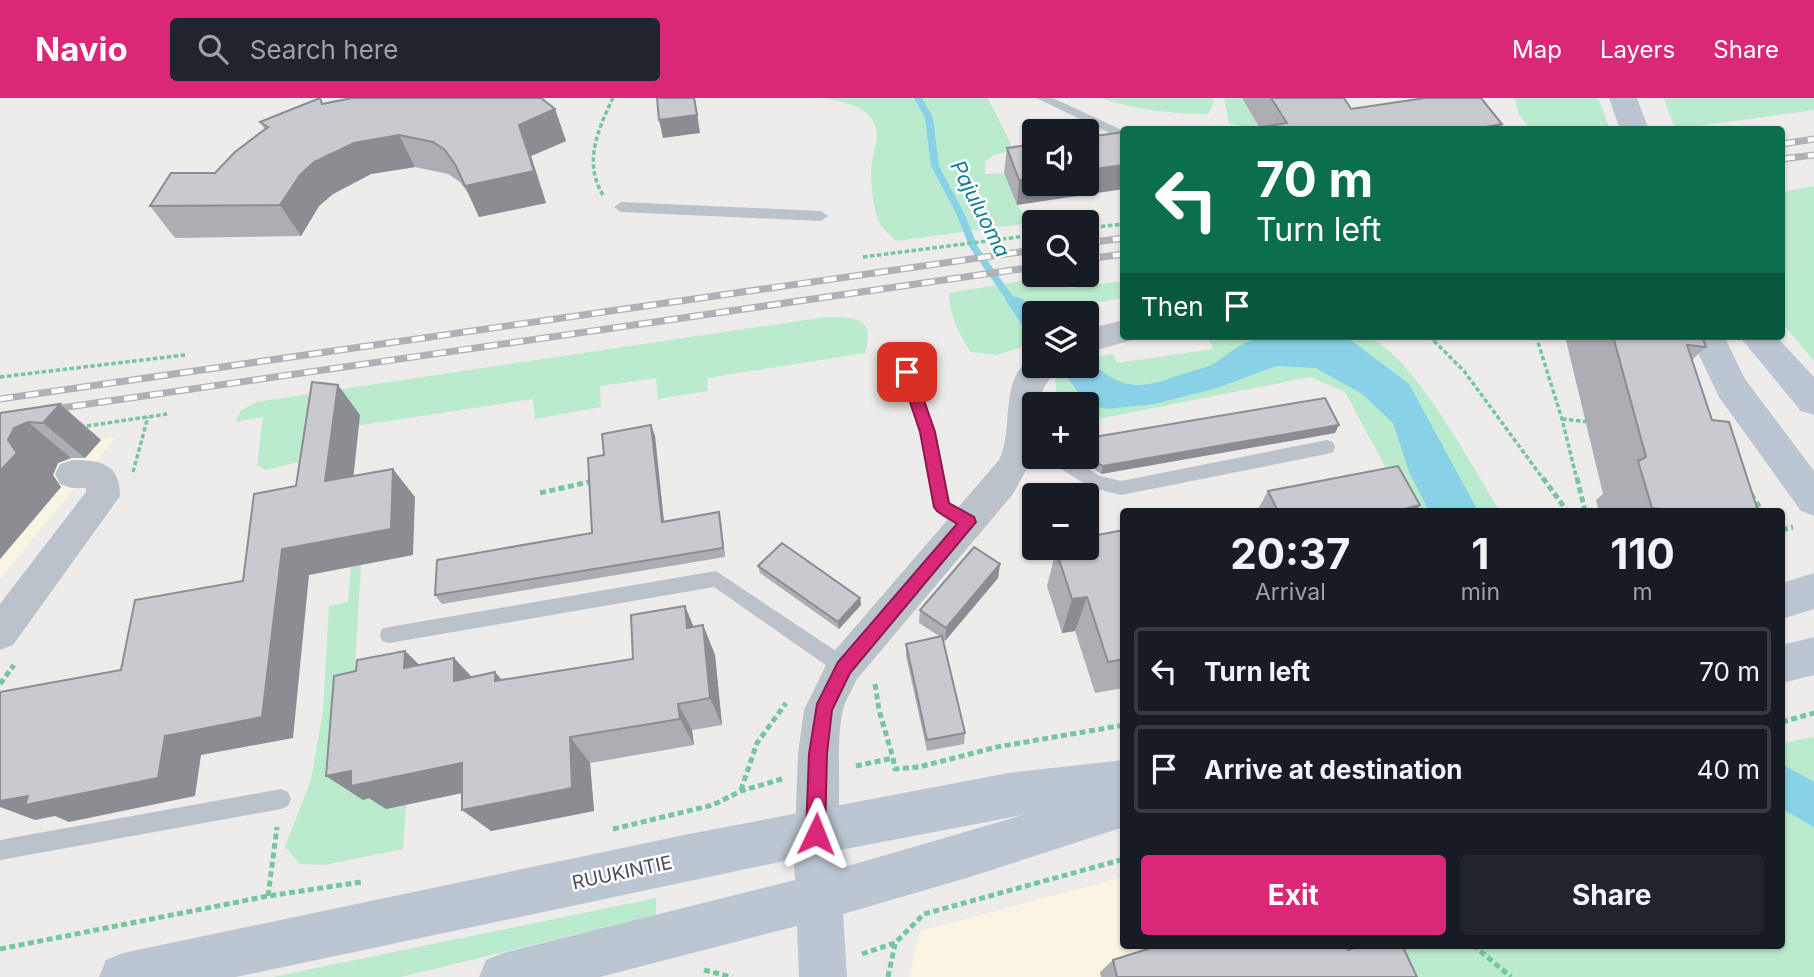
<!DOCTYPE html>
<meta charset="utf-8">
<style>
body{margin:0;font-family:Inter,sans-serif;background:#20242c;color:#f1f3f6;height:100vh;display:flex;flex-direction:column;font-size:26px;white-space:nowrap}
*{box-sizing:border-box;margin:0}
p{font-size:23px;color:#9ea1a6}
.icon{flex:none;width:38px;height:38px;fill:none;stroke:currentColor;stroke-width:2;stroke-linecap:round;stroke-linejoin:round}
.map{position:relative;flex:1;overflow:hidden}
.sheet{position:absolute;left:1120px;top:410px;width:665px;height:441px;display:flex;flex-direction:column;background:#171b24;border-radius:7px;box-shadow:0 2px 5px #0004}
.sheet>*{flex:none}
.banner{position:absolute;left:1120px;top:28px;width:665px;height:214px;border-radius:7px;box-shadow:0 2px 5px #0004;background:#0b6e4f;color:#fff;overflow:hidden}
.tools{position:absolute;left:1022px;top:21px;display:grid;gap:14px}
.tools a{display:grid;place-items:center;width:77px;height:77px;border-radius:7px;background:#171b24;box-shadow:0 2px 5px #0004;font-size:35px}
.pin{position:absolute;display:grid;place-items:center;width:60px;height:60px;color:#fff;margin:-30px;border-radius:14px;box-shadow:0 4px 10px #0006}
.me{position:absolute;width:77px;margin:-38px;rotate:2deg;stroke-linejoin:round;filter:drop-shadow(0 0 5px #0008)}
.turn{display:flex;align-items:center;gap:24px;height:147px;padding:0 21px;font-size:32px}
.turn .icon{width:91px;height:91px;stroke-width:2.5}
.turn b{display:block;font-size:49px;line-height:60px}
.then{display:flex;align-items:center;height:66px;padding:0 21px;background:#0003;gap:14px;font-size:26px}
.eta{display:flex;justify-content:space-evenly;align-items:center;height:119px;text-align:center}
.eta b{font-size:42px;font-weight:700;line-height:49px}
.button{display:flex;gap:14px;margin-top:auto;padding:14px 21px}
.button a{flex:1;height:80px;border-radius:7px;background:#db2777;color:#fff;font-size:28px;font-weight:700;line-height:80px;text-align:center}
.button a+a{background:#20242c;color:#f1f3f6}
ul{padding:0;list-style:none}
li{display:flex;align-items:center;gap:21px;height:88px;margin:0 14px 10px;padding:0 7px;border:4px solid #363941;border-radius:7px}
li div{flex:1}
li b{display:block;font-size:26px}
li em{font-style:normal}
header{display:flex;align-items:center;gap:42px;box-sizing:border-box;height:98px;padding:0 35px;background:#db2777;color:#fff}
header strong{font-size:33px}
nav{display:flex;gap:38px;margin-inline-start:auto;font-size:24px}
.search{width:490px;height:63px;background:#20242c;display:flex;align-items:center;gap:18px;box-sizing:border-box;padding:0 24px;border-radius:7px;color:#9ea1a6;font-size:26px}
.map>svg:first-child{display:block}
.commercial{fill:#faf4e3}
.green{fill:#baebce}
.water{fill:#89d1e6}
.lines{fill:none;stroke-linecap:round;stroke-linejoin:round}
.stream{fill:#89d1e6;fill-rule:evenodd}
.path-far1{stroke:#75c79f;stroke-width:3.5;stroke-dasharray:4.5 2.5;stroke-linecap:butt}
.path{stroke:#75c79f;stroke-width:5;stroke-dasharray:6 3.5;stroke-linecap:butt}
.lane{fill:#bac3ca;fill-rule:evenodd}
.street{fill:#bac3ca;fill-rule:evenodd}
.secondary{fill:#bcc6d2;fill-rule:evenodd}
.rail-casing{stroke:#aeb1b6;stroke-width:7}
.rail{stroke:#fff;stroke-width:4.5;stroke-dasharray:13;stroke-linecap:butt}
.wall{fill:#acaeb3}
.shaded-wall{fill:#8c8d92}
.building{fill:#c8cad0;stroke:#8c8d92;stroke-width:2}
.route{fill:#db2777;stroke:#8e194d;stroke-width:2}
.labels{text-anchor:middle;stroke-width:5;stroke-linejoin:round;paint-order:stroke}
.street-label{font-size:19px;fill:#454e57;stroke:#fff}
.water-label{font-size:21px;font-style:italic;fill:#137e9c;stroke:#fff}
</style>
<header>
<strong>Navio</strong>
<div class="search"><svg class="icon" aria-label="search" viewBox="0 0 24 24"><circle cx="10" cy="10" r="6"/><path d="M15 15l6 6"/></svg>Search here</div>
<nav><a>Map</a><a>Layers</a><a>Share</a></nav>
</header>
<div class="map">
<svg width="1814" height="879" viewBox="0 0 1814 879">
<rect width="100%" height="100%" fill="#eeebeb"/>
<g class="commercial">
<polygon points="116,339 0,481 0,357"/>
<polygon points="1123,779 1124,847 1375,847 1390,879 909,879 920,833"/>
</g>
<g class="green">
<path d="M825 0H988L1011 46V53L993 57 985 64V76L1004 75 1017 107 1030 125 896 143C890 137 881 130 878 122 873 107 871 88 871 72 872 54 886 31 866 15 855 5 839 4 825 0Z"/>
<path d="M1101 0H1213L1214 5 1208 16C1174 16 1134 12 1101 0Z"/>
<polygon points="1224,0 1242,0 1259,30 1229,26"/>
<polygon points="1514,0 1598,0 1610,31 1530,31 1519,16"/>
<polygon points="1664,0 1814,0 1814,12 1675,31"/>
<polygon points="1814,88 1814,263 1782,225 1782,94"/>
<path d="M1047 179 1057 188 1071 190 1123 183V200L1093 205 1089 210 1093 221 1087 225V215H1034V245L997 257 971 254C958 235 950 218 949 195Z"/>
<path d="M825 219C854 219 876 218 865 255L707 280 708 293 658 301 656 280 600 288 601 309 535 321 533 301 315 334 311 361 266 372 257 367 263 319 235 324 241 313 256 304Z"/>
<path d="M1218 238H1367C1417 262 1469 364 1500 413H1409L1345 294 1310 279 1088 323 1087 306H1058L1055 279 1078 268H1087V263L1095 259 1113 256 1117 265 1213 251 1208 239Z"/>
<polygon points="361,467 354,585 363,701 386,696 386,711 406,707 403,751 325,767 300,766 285,749 311,682 323,613 329,508 348,504 351,469"/>
<polygon points="1814,639 1814,879 1390,879 1375,847 1782,847 1782,645"/>
<polygon points="656,800 656,817 401,879 273,879"/>
</g>
<g class="water">
<polygon points="1005,196 1022,201 1048,215 1034,215 1034,245 1006,203"/>
<path d="M1265 238H1329L1352 243 1409 286 1478 413H1429L1409 374 1393 325 1362 296 1316 270 1276 268 1217 290 1155 306 1106 311 1091 307 1081 298 1064 275 1078 268H1087L1089 262C1122 293 1141 292 1182 276 1192 273 1203 271 1213 266 1231 255 1243 242 1265 238Z"/>
<polygon points="1782,666 1814,684 1814,729 1782,711"/>
</g>
<g class="lines">
<polygon class="stream" points="914,0 922,0 933,20 939,68 964,115 978,149 1016,203 1018,205 1016,207 1010,207 970,150 956,115 931,68 925,20"/>
<g class="path-far1">
<path d="M603 97C583 65 598 31 613 0"/>
<polyline points="1087,130 1124,126"/>
<polyline points="863,159 1034,137"/>
<polyline points="1429,238 1464,273 1544,382"/>
<polyline points="1536,238 1562,321 1577,382"/>
<polyline points="1432,241 1452,238"/>
<polyline points="0,279 185,257"/>
<polyline points="1562,321 1590,324"/>
<polyline points="80,329 167,316"/>
<polyline points="133,374 148,319"/>
</g>
<g class="path">
<polyline points="1543,380 1567,413"/>
<polyline points="1577,380 1585,413"/>
<polyline points="540,395 593,383"/>
<polyline points="1751,396 1762,413"/>
<polyline points="1782,432 1793,429"/>
<polyline points="0,586 14,567"/>
<polyline points="875,586 879,612 893,660"/>
<polyline points="1782,624 1814,615"/>
<polyline points="856,668 893,660 895,671 919,669 997,649 1124,627"/>
<polyline points="741,692 757,645 786,605"/>
<polyline points="613,731 713,707 741,693 782,681"/>
<polyline points="268,798 277,729"/>
<polyline points="1473,847 1511,879"/>
<polyline points="0,851 268,798 361,784"/>
<polyline points="862,856 895,845 924,816 1124,761"/>
<polyline points="704,872 732,879"/>
<polyline points="888,879 895,846"/>
</g>
<g class="lane">
<polygon points="1036,0 1053,0 1124,33 1124,42"/>
<polygon points="621,104 821,113 828,118 821,123 621,114 614,109"/>
<path d="M907 268 915 274 936 334 950 405 974 419 977 424 974 429C962 433 939 420 933 409L920 334 899 274Z"/>
<polygon points="1327,342 1333,344 1335,349 1333,354 1327,356 1121,397 1090,389 1050,364 1048,359 1069,359 1100,378 1121,383"/>
<polygon points="716,473 851,563 853,569 851,575 844,578 837,575 714,489 389,545 382,543 380,537 382,531 389,529"/>
<polygon points="281,691 288,694 291,701 288,708 281,711 0,762 0,742"/>
</g>
<g class="street">
<polygon points="1124,222 1124,238 1137,238 1135,241 1087,255 1087,231"/>
<path d="M1034 258V268H1058L1043 291 1040 306H1034V358L1013 396 857 581C852 592 844 604 842 616 834 658 846 712 831 751L816 757 801 751 795 736 798 656 804 612 831 557 999 362C1015 330 997 280 1034 258Z"/>
<path d="M72 362C100 362 120 365 120 398L13 547 0 552V506L86 394V390H72L60 386 55 376 60 366Z"/>
</g>
<g class="secondary">
<polygon points="1609,0 1637,0 1649,32 1620,32"/>
<polygon points="1690,238 1724,238 1745,281 1814,373 1814,418 1801,413 1719,299"/>
<polygon points="1739,238 1776,238 1814,279 1814,317 1801,313"/>
<polygon points="1814,475 1814,511 1782,521 1782,485"/>
<polygon points="1814,539 1814,577 1782,585 1782,547"/>
<path d="M1124 662V729L970 779 843 816 847 879H799L797 828 600 879H479L486 862 503 855 795 782 794 761 236 879H99L106 862 123 855 689 736 1008 675ZM1023 717 841 770 840 752Z"/>
</g>
<g class="rail-casing">
<g id="rail">
<polyline points="1782,46 1814,41"/>
<polyline points="1782,61 1814,57"/>
<polyline points="1087,145 1124,140"/>
<polyline points="1087,161 1124,156"/>
<polyline points="0,301 1034,152"/>
<polyline points="47,312 1034,169"/>
</g>
</g>
<use href="#rail" class="rail"/>
</g>
<g class="wall">
<polygon points="320,0 323,6 555,11 566,43 531,58 546,105 479,119 468,95 460,84 448,76 415,69 371,76 333,96 319,108 301,138 175,140 150,108 215,75 265,32 260,24"/>
<polygon points="1242,0 1344,0 1351,11 1502,26 1499,32 1244,32 1259,29"/>
<polygon points="1124,34 1017,107 1004,75 1007,50"/>
<polygon points="1565,238 1702,238 1706,249 1692,262 1712,322 1758,413 1599,413 1596,402 1603,396"/>
<polygon points="60,306 101,342 85,360 71,360 58,365 53,377 61,389 0,461 0,315"/>
<polygon points="651,327 655,338 664,424 719,414 721,424 725,459 442,506 435,497 592,435 604,357"/>
<polygon points="1335,335 1101,376 1094,371 1087,351 1088,340"/>
<polygon points="1268,393 1420,407 1416,413 1257,413"/>
<polygon points="1124,432 1124,590 1095,595 1075,533 1062,535 1047,488 1056,452 1095,445 1097,437"/>
<polygon points="1000,466 998,480 945,543 942,541 965,635 964,646 927,653 906,558 906,546 939,538 919,525 920,512"/>
<polygon points="758,468 860,500 861,507 839,531 760,475"/>
<polygon points="703,527 715,557 722,627 692,632 694,647 590,665 594,713 491,733 462,695 386,711 369,700 363,702 356,573 405,553 419,567 454,560 472,579 495,574 502,582 633,561 693,529"/>
<polygon points="1348,852 1417,879 1101,879 1100,874 1113,862"/>
</g>
<g class="shaded-wall">
<polygon points="694,0 695,0 700,35 663,40 659,22"/>
<polygon points="555,11 566,43 531,58 546,105 479,119 465,88 519,27"/>
<polygon points="1502,26 1499,32 1469,32"/>
<polygon points="399,37 415,69 371,76 333,96 319,108 301,138 280,107 300,77 314,64 354,45"/>
<polygon points="1124,67 1124,91 1017,107 1019,82 1034,80 1034,86 1087,86 1087,72"/>
<polygon points="338,287 360,317 350,411 325,383"/>
<polygon points="60,306 101,342 85,360 43,325"/>
<polygon points="28,324 71,360 58,365 53,377 61,389 0,461 0,373 8,342 14,330"/>
<polygon points="651,327 655,338 665,434 662,424"/>
<polygon points="1339,327 1335,335 1101,376 1103,368"/>
<polygon points="393,371 415,399 413,457 309,477 293,640 201,657 195,698 69,724 55,718 35,722 0,709 0,685 282,451"/>
<polygon points="1420,407 1416,413 1399,413 1400,412"/>
<polygon points="719,414 721,424 725,459 723,450"/>
<polygon points="1000,466 998,480 945,543 946,530"/>
<polygon points="1087,499 1075,533 1062,535 1072,501"/>
<polygon points="860,500 861,507 839,531 838,524"/>
<polygon points="685,508 698,539 687,530"/>
<polygon points="703,527 715,557 722,627 710,600"/>
<polygon points="405,553 435,582 404,570"/>
<polygon points="454,560 481,589 454,583"/>
<polygon points="495,574 519,603 495,583"/>
<polygon points="678,606 692,632 694,647 680,621"/>
<polygon points="570,639 590,665 594,713 491,733 462,712"/>
<polygon points="462,665 490,689 386,711 369,700 363,702 326,678 351,673"/>
</g>
<g class="building">
<polygon points="320,0 322,6 352,0 541,0 555,11 519,27 534,73 465,88 456,68 445,52 433,44 399,37 354,45 314,64 300,77 280,107 150,108 171,75 215,75 235,54 268,29 260,24"/>
<polygon points="657,0 694,0 697,17 659,22"/>
<polygon points="1271,0 1344,0 1351,11 1425,0 1481,0 1502,26 1469,32 1244,32 1287,25"/>
<polygon points="1124,34 1124,67 1087,72 1087,39"/>
<polygon points="1034,46 1034,80 1019,82 1007,50"/>
<polygon points="1613,238 1702,238 1706,249 1687,247 1712,322 1729,324 1758,413 1679,413 1652,410 1638,363 1646,359"/>
<polygon points="312,284 338,287 325,383 393,371 391,431 282,451 262,619 165,638 158,680 25,707 28,698 0,703 0,594 121,572 135,502 243,483 254,396 296,388"/>
<polygon points="1325,300 1339,327 1103,368 1096,364 1088,340"/>
<polygon points="60,306 43,325 28,324 14,330 8,342 17,355 0,373 0,315"/>
<polygon points="651,327 662,424 719,414 723,450 435,497 437,462 592,435 588,360 604,357 602,336"/>
<polygon points="1398,368 1420,407 1400,412 1401,413 1278,413 1268,393"/>
<polygon points="1124,432 1124,561 1108,564 1087,499 1072,501 1056,452 1069,450 1087,450 1087,446 1097,444 1097,437"/>
<polygon points="782,445 860,500 838,524 758,468"/>
<polygon points="974,449 1000,466 946,530 920,512"/>
<polygon points="685,508 687,530 703,527 710,600 678,606 680,621 570,639 572,690 462,712 462,665 351,688 351,673 326,678 334,578 356,573 357,562 405,553 404,570 454,560 454,583 495,574 495,583 633,561 631,517"/>
<polygon points="942,538 965,635 927,642 906,546"/>
<polygon points="1160,847 1346,847 1348,852 1363,847 1402,847 1417,879 1117,879 1113,862"/>
</g>
<polygon class="route" points="907,268 914,274 935,334 949,405 974,419 976,424 850,575 832,612 827,656 825,736 822,742 816,745 809,742 806,736 809,656 817,606 838,564 957,426 937,413 934,409 920,334 900,274"/>
<g class="labels">
<g class="street-label">
<text transform="translate(622 774) rotate(-12)" y="7">RUUKINTIE</text>
</g>
<g class="water-label">
<text transform="translate(980 111) rotate(63)" y="7">Pajuluoma</text>
</g>
</g>
</svg>
<div class="tools">
<a><svg class="icon" aria-label="sound" viewBox="0 0 24 24"><path d="M4 9h4l5-4v14l-5-4H4zM17 9q2 3 0 6"/></svg></a>
<a><svg class="icon" aria-label="search" viewBox="0 0 24 24"><circle cx="10" cy="10" r="6"/><path d="M15 15l6 6"/></svg></a>
<a><svg class="icon" aria-label="layers" viewBox="0 0 24 24"><path d="M12 4l9 5-9 5-9-5zM3 14l9 5 9-5"/></svg></a>
<a>+</a>
<a>−</a>
</div>
<div class="pin" style="left:907px;top:274px;background:#d93025"><svg class="icon" aria-label="arrive" viewBox="0 0 24 24"><path d="M6 21V4h12l-3 4 3 4H6"/></svg></div>
<svg class="me" style="left:816px;top:736px" viewBox="-20 -20 40 40"><path d="M0-17L14 15 0 8-14 15z" fill="#db2777" stroke="#fff" stroke-width="4"/></svg>
<div class="banner">
<div class="turn"><svg class="icon" aria-label="left" viewBox="0 0 24 24"><path d="M17 20v-9H6M10 6l-5 5 5 5"/></svg><div><b>70 m</b>Turn left</div></div>
<div class="then">Then<svg class="icon" aria-label="arrive" viewBox="0 0 24 24"><path d="M6 21V4h12l-3 4 3 4H6"/></svg></div>
</div>
<section class="sheet">
<div class="eta">
<div><b>20:37</b><p>Arrival</p></div>
<div><b>1</b><p>min</p></div>
<div><b>110</b><p>m</p></div>
</div>
<ul>
<li><svg class="icon" aria-label="left" viewBox="0 0 24 24"><path d="M17 20v-9H6M10 6l-5 5 5 5"/></svg><div><b>Turn left</b></div><em>70 m</em></li>
<li><svg class="icon" aria-label="arrive" viewBox="0 0 24 24"><path d="M6 21V4h12l-3 4 3 4H6"/></svg><div><b>Arrive at destination</b></div><em>40 m</em></li>
</ul>
<div class="button"><a>Exit</a><a>Share</a></div>
</section>
</div>
